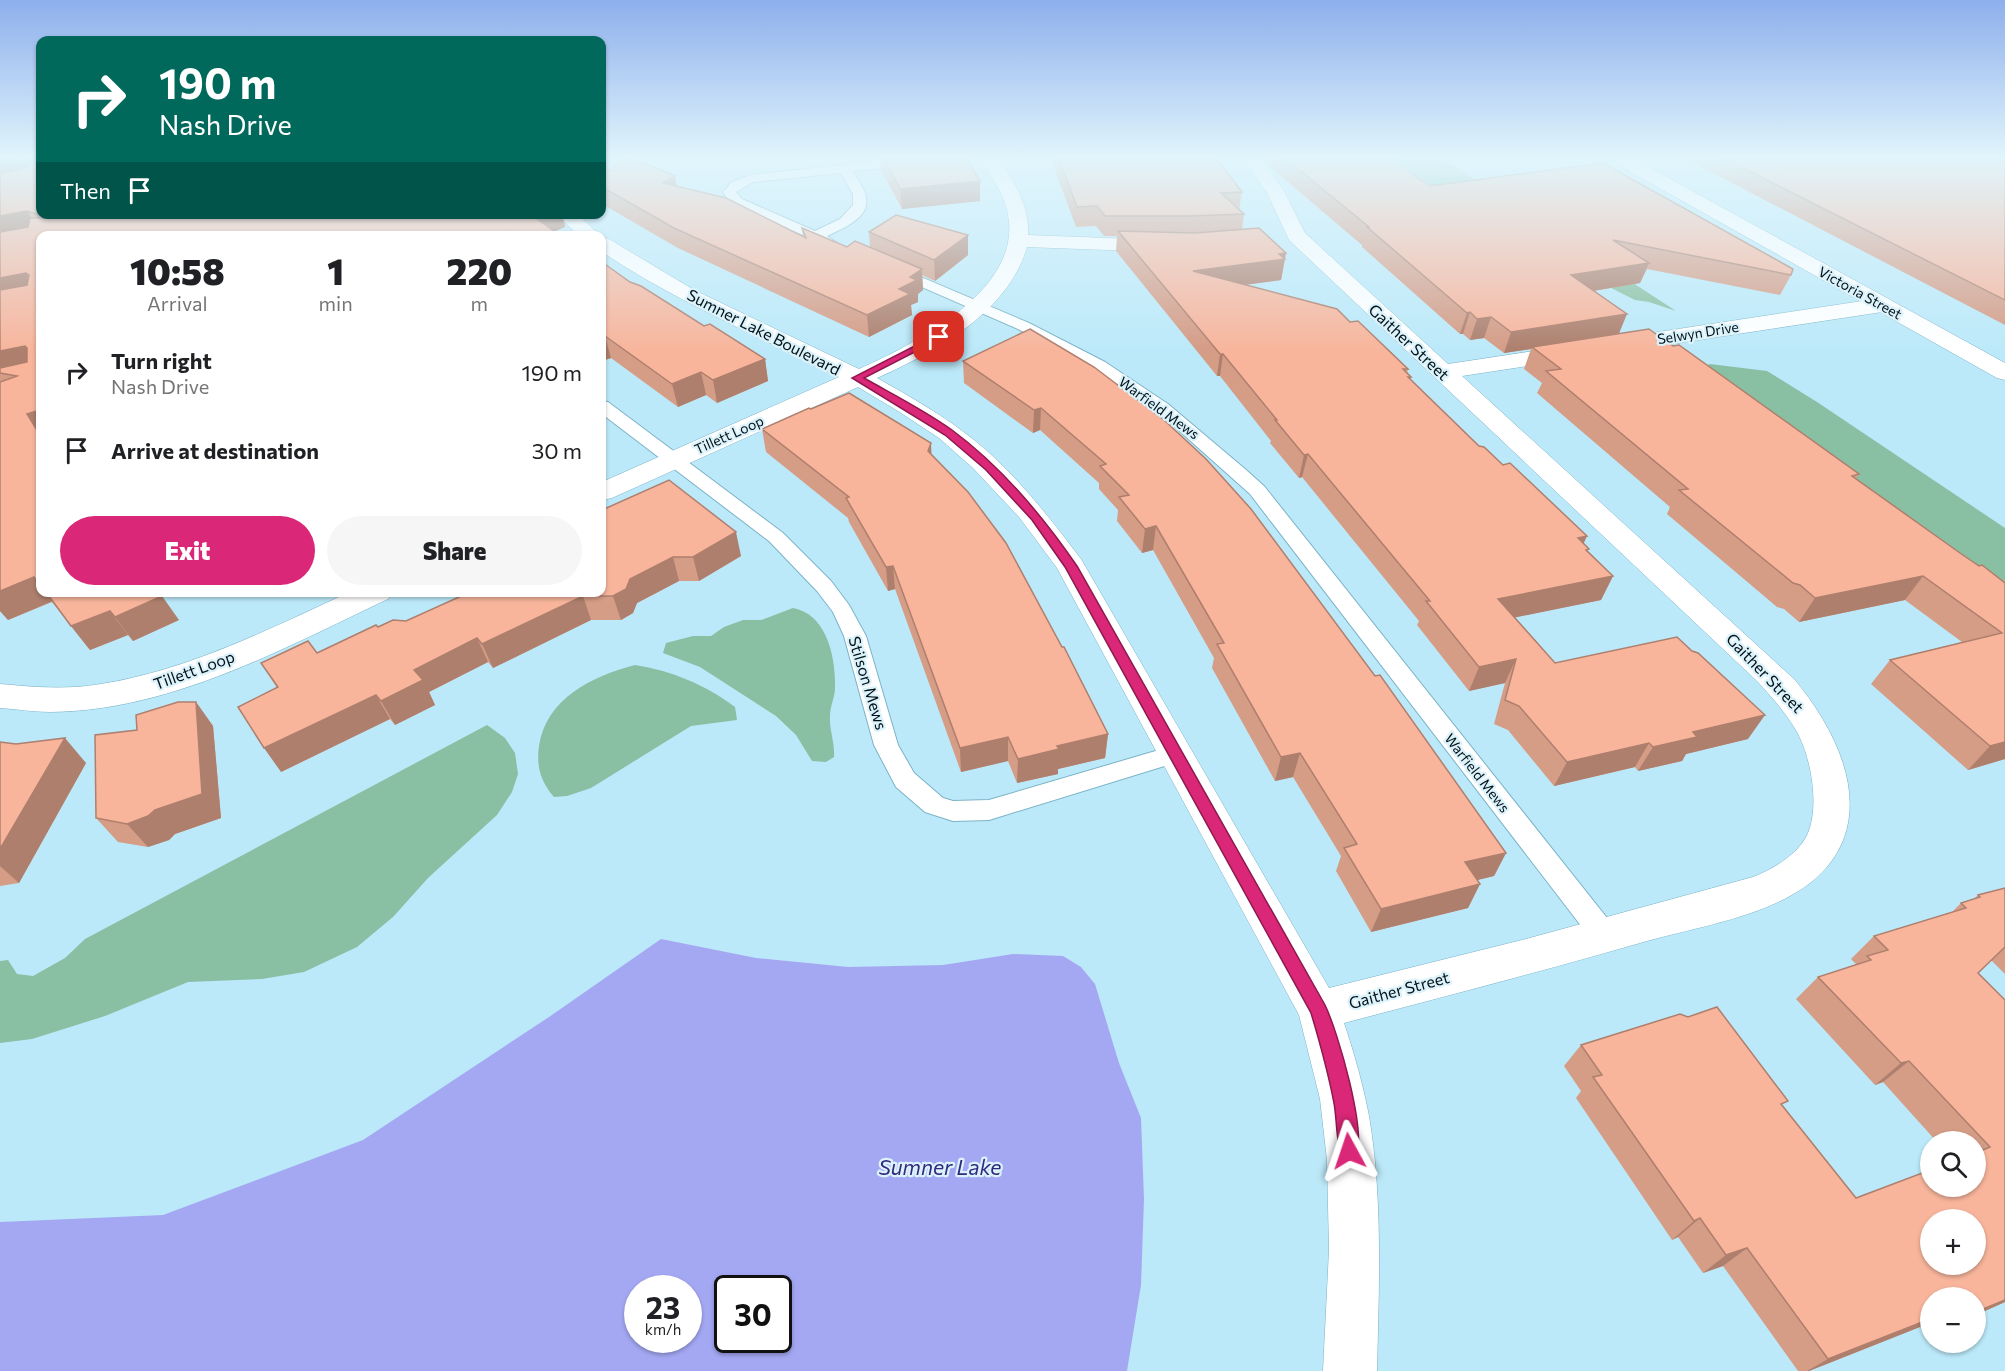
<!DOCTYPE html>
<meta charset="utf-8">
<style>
body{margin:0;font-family:Commissioner,sans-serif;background:#f6f6f6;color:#202124;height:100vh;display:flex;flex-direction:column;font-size:22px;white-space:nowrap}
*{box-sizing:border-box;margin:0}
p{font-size:20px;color:#757577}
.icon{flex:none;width:33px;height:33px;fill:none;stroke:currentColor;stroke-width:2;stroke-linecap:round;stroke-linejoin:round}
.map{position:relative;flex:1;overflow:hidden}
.panel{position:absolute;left:36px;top:231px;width:570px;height:366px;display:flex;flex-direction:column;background:#fff;border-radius:12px;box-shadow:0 2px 4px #0004}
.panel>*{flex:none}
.top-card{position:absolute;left:36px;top:36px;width:570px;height:183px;border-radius:12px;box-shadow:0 2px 4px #0004;background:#00695c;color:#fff;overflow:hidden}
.tools{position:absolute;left:1920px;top:1131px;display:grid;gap:12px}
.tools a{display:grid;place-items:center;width:66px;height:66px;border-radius:50%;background:#fff;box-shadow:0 2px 4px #0004;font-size:30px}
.speed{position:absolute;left:624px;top:1275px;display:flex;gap:12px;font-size:30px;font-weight:700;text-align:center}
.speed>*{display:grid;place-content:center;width:78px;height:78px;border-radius:50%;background:#fff;box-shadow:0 2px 4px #0004;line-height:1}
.speed small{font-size:15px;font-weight:400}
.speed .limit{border:3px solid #111;border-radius:9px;background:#fff;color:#111}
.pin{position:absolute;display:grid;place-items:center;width:51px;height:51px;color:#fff;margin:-26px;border-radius:12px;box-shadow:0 3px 9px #0006}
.me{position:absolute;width:66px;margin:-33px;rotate:355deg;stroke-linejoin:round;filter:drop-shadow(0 0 4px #0008)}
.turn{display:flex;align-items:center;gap:21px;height:126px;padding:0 24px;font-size:27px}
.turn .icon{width:78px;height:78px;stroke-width:2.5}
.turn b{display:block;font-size:42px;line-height:51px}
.then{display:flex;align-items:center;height:57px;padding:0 24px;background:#0003;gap:12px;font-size:22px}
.eta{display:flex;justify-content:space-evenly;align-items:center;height:102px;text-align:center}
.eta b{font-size:36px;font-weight:800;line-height:42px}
.cta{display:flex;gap:12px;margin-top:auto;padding:12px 24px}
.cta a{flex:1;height:69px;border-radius:36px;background:#db2777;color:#fff;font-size:24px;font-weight:800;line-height:69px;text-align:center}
.cta a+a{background:#f6f6f6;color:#202124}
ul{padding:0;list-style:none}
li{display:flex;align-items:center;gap:18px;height:78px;padding:0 24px}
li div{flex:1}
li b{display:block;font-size:22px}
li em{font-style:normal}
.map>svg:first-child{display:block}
.green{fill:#89bfa2}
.water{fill:#a4a8f3;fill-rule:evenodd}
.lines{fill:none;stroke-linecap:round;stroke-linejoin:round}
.service-casing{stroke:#7bb3c7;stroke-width:2}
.minor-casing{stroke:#7bb3c7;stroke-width:1}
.tertiary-casing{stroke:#7bb3c7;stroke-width:1}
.service{fill:#fff;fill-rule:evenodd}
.minor{fill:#fff;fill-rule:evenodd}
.tertiary{fill:#fff;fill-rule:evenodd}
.wall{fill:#d59c86}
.shaded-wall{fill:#ae7f6d}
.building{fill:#f8b59c;stroke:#ae7f6d;stroke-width:1.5;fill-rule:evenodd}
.route{fill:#db2777;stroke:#8e194d;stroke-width:1.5}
.labels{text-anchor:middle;stroke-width:4.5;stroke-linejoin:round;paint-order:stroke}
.far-street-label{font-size:14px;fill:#001118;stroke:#dcf2fa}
.street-label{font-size:16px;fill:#001118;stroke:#dcf2fa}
.near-water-label{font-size:21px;font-style:italic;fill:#32297e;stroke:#dcf2fa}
</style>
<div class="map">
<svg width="2005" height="1371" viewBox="0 0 2005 1371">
<rect width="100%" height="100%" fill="#bce9f9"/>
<g class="green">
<polygon points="1394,159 1443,159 1676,311 1649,302 1635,300 1609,287 1450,199"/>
<polygon points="1710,364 1767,371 1817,402 2005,528 2005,591 1698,369"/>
<path d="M793 608C827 614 836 658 835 688 835 697 830 706 830 716 829 729 835 743 834 757L826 762 812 761 796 735 776 716 700 667 663 653 666 643 693 636H711L724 627 743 620H761Z"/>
<path d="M635 665C672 671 704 684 735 707L737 720 691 726 591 788 567 796 554 797C541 782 536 767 539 746 546 699 592 676 635 665Z"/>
<polygon points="487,725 505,738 515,753 518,774 512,792 497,815 428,878 393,917 357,947 304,972 262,979 188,982 105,1016 32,1039 0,1043 0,961 8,960 17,974 33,976 65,958 85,939"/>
</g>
<path class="water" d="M661 939 756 958 848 967 943 965 1013 954 1063 956 1081 967 1095 984 1119 1063 1141 1118 1144 1199 1141 1285 1127 1371H0V1222L163 1215 363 1140 549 1017ZM638 1288H688V1340H638ZM728 1288H778V1340H728Z"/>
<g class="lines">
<g class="service-casing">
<g id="service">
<path d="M900 159H939L933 163 853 171C857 179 865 189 866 198 870 218 842 229 827 236L836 242 829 246 732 205 723 192 732 182 751 175ZM841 173 853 194V205L840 219 815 231 742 199 736 192 753 182Z"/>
<polygon points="895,266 1029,323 1105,362 1168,404 1245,469 1264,486 1615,928 1619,936 1615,944 1605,948 1595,944 1250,494 1175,427 1135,396 1093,368 1018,329 890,273 888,270 890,267"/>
<polygon points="602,401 608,402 783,533 831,581 849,605 866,636 898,745 914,773 943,798 953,801 989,800 1176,745 1184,748 1188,754 1184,760 989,820 953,821 925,812 896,787 874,745 844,636 833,612 817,591 769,541 602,414"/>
</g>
</g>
<g class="minor-casing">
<g id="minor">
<path d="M980 159H998C1014 181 1030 207 1028 235L1160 240 1167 242 1170 246 1167 250 1160 252 1027 247C1008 313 935 352 877 378 911 397 944 416 974 440 1016 474 1049 517 1081 559L1329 988 1526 939 1753 877C1771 870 1794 857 1805 839 1821 812 1812 759 1797 732 1786 713 1772 697 1757 681L1289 240 1266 191 1243 159H1261L1284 191 1305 233 1448 364 1882 298 1890 300 1893 305 1890 310 1882 312 1462 376 1794 679C1836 729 1877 809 1826 868 1786 914 1703 925 1647 941 1547 970 1446 996 1344 1023 1354 1053 1363 1084 1369 1116 1383 1199 1379 1286 1377 1371H1323L1329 1250 1327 1160 1320 1099 1299 1015 1057 568 1019 517 973 468 939 438 898 411 858 387 612 498 602 500V482L839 377C759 336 677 302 602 252V237L609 239 694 290 859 369C913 345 1016 293 1009 222 1007 198 993 178 980 159Z"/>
<polygon points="556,214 577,214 601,236 579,236"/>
<path d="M350 592H392L388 599C282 649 170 711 50 712 34 712 17 709 0 708V684C34 687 67 690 101 684 189 670 269 629 350 592Z"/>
</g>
</g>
<g class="tertiary-casing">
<polygon id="tertiary" points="1612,159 1634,159 2005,363 2005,380 1997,378 1615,163"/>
</g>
<use href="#service" class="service"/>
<use href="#minor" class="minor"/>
<use href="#tertiary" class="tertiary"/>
</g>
<g class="wall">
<polygon points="0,159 40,214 562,214 565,227 40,236 40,592 179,620 133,641 128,635 90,650 52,602 8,620 0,611"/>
<polygon points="880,159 967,159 980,181 980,201 902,209 881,170"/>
<polygon points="1051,159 1217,159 1242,192 1239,210 1244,214 1242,229 1286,253 1281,280 1244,285 1350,322 1408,369 1407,373 1411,377 1410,379 1479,446 1584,544 1588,551 1613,576 1601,600 1515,617 1555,663 1748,739 1686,754 1682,761 1638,771 1635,767 1554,786 1508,730 1494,724 1505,683 1469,691 1417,625 1419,621 1302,477 1299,478 1270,443 1271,441 1220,376 1217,376 1116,251 1117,236 1104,236 1096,226 1076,227"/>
<polygon points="1264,159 1396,159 1395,162 1430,186 1791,275 1780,295 1647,269 1640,283 1593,291 1619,334 1859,474 1856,479 1960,553 2005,583 2005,759 1968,770 1871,684 1890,660 1962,642 1905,600 1799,622 1784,609 1777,607 1667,514 1670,507 1537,393 1542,383 1524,369 1531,349 1504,353 1484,338 1470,340 1463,334 1460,334 1362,247 1362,245 1268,165"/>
<polygon points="1686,159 2005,159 2005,325"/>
<polygon points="602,169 677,187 803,237 802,228 847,247 870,247 869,232 968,235 968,255 935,281 922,275 923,290 918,294 918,302 911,305 912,315 869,337 678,248 602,204"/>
<polygon points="602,262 630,282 704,326 765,359 768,381 717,403 706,395 678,407 611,358 602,361"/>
<polygon points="1030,329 1506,853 1494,876 1477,880 1480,884 1468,908 1371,932 1336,871 1341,856 1293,777 1275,781 1212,668 1214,658 1153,550 1142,553 1117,521 1118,510 1099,489 1099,483 1040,430 1033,433 964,383 963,361"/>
<polygon points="811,409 931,455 1108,734 1105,758 1058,769 1058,774 1017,783 1008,761 961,772 895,589 888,591 849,522 848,518 766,452 762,429"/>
<polygon points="669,480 741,556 699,581 679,581 637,603 633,613 621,620 591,620 493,668 488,662 429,692 435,705 395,725 390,719 281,772 277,688 261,663 317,653 378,627 406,621 602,592"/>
<polygon points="196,702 213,726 221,818 175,834 169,840 148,847 118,842 96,818 137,730"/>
<polygon points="0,742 86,763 19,883 0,886"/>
<polygon points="2005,888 2005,974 1991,960 1978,973 2005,1000 2005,1302 1976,1315 1976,1298 1930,1323 1809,1371 1798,1371 1723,1266 1703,1273 1678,1237 1672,1240 1576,1098 1581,1091 1564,1066 1581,1045 1783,1106 1856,1198 1976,1186 1976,1142 1937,1142 1883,1082 1875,1085 1796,999 1818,977 1856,964 1851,959 1874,936 1952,912 1961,903 1974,899 1978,895"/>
</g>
<g class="shaded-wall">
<polygon points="10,159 31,159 40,174 0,183 0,161"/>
<polygon points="675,176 678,195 663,183"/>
<polygon points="980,181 980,201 902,209 900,189"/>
<polygon points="40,210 40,214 127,214 48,234 36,214"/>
<polygon points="27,211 40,231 0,239 0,216"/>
<polygon points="541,214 562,214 565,227 544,236 534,217"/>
<polygon points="968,235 968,255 935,281 934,260"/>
<polygon points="1286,253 1281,280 1190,292 1193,271"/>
<polygon points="1649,263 1640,283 1563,296 1571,275"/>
<polygon points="922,269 923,290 918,294 918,302 911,305 912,315 869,337 867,315 899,289 910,277"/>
<polygon points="26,273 40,294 0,303 0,278"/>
<polygon points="1470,312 1463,334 1460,334 1467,313"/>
<polygon points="1627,314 1618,336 1532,347 1531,349 1504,353 1511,332"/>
<polygon points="1491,317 1484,338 1470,340 1477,319"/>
<polygon points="605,336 611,358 602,361 602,337"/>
<polygon points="25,346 40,368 0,373 0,351"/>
<polygon points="1220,354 1223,354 1220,376 1217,376"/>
<polygon points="765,359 768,381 717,403 713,380"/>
<polygon points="701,372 706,395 678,407 672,384"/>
<polygon points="1041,408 1040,430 1033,433 1034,410"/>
<polygon points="40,410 40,435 27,414"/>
<polygon points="931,443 932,466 928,451"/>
<polygon points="1308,454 1302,477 1299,478 1304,455"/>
<polygon points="1156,526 1153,550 1142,553 1145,529"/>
<polygon points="736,532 741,556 699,581 693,557"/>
<polygon points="1587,536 1576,560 1578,538"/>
<polygon points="673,557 679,581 637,603 633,613 621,620 613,596 630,579"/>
<polygon points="893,566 895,589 888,591 886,567"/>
<polygon points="1613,576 1601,600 1488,623 1498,599"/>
<polygon points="1923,576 1905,600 1799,622 1815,598"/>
<polygon points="34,577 40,585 40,592 46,592 53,601 8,620 0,611 0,591"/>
<polygon points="294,592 304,592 296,596"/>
<polygon points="162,596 179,620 133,641 115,617"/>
<polygon points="583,596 591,620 493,668 482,644"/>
<polygon points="110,611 128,635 90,650 71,626"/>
<polygon points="477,638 488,662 429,692 435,705 395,725 381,701 414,670"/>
<polygon points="1516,659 1505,683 1469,691 1479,667"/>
<polygon points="376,695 390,719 281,772 264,748"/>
<polygon points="196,702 213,726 221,818 175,834 169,840 148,847 127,824"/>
<polygon points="1765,715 1748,739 1686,754 1682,761 1638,771 1653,747 1693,732"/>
<polygon points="1108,734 1105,758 1058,769 1058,774 1017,783 1018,759 1057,746"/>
<polygon points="1008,737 1008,761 961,772 960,748"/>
<polygon points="65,738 86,763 19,883 0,866 0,849"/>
<polygon points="2005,742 2005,759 1968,770 1990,746"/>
<polygon points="1649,743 1635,767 1554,786 1567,762"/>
<polygon points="1300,753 1293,777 1275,781 1281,757"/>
<polygon points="1506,853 1494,876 1453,886 1465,862"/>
<polygon points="1480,884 1468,908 1371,932 1381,909"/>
<polygon points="1909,1061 1883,1082 1875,1085 1901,1063"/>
<polygon points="1700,1218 1678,1237 1672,1240 1694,1221"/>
<polygon points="1747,1248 1723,1266 1703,1273 1726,1255"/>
<polygon points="2005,1300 2005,1302 1976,1315 1976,1313"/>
<polygon points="1930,1319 1930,1323 1809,1371 1807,1371 1828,1359"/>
</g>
<g class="building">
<polygon points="0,159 10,159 0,161"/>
<polygon points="31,159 40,159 40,210 36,214 27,211 0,216 0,173 29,167"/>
<polygon points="624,159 635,159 675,176 663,183 726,198 806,238 802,228 847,247 855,241 922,269 910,277 917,280 899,289 910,294 867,315 674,228 602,187 602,169 609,171"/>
<polygon points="884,159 967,159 980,181 900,189"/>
<polygon points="1059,159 1217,159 1242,192 1221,193 1244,214 1190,216 1105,216 1097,206 1077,207"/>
<polygon points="1286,159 1396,159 1395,162 1430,186 1603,163 1793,269 1791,275 1613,240 1649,263 1571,275 1627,314 1511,332 1491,317 1477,319 1470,312 1467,313 1367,227 1369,227"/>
<polygon points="1725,159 2005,159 2005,300"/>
<polygon points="101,214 541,214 534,217 561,236 40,236 40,410 27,414 40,435 40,586 34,577 0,591 0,382 17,376 0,373 0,368 27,362 27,348 25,346 0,351 0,290 27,285 29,275 26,273 0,278 0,232 28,227 30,218 82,218"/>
<polygon points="896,215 968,235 934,260 869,232"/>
<polygon points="1259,228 1286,253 1279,254 1285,259 1193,271 1337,309 1350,322 1358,321 1408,369 1403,369 1411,377 1408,377 1479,446 1484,447 1503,465 1510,463 1587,536 1578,538 1589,549 1586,550 1613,576 1498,599 1555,663 1677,637 1692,651 1698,653 1765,715 1693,732 1697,737 1653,747 1649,743 1567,762 1519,706 1505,700 1516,659 1479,667 1426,601 1430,601 1308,454 1304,455 1275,420 1277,420 1223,354 1220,354 1118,231 1195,233"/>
<polygon points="602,262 630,282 641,286 704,326 710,324 765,359 713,380 701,372 672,384 605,336 602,337"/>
<polygon points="1030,329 1094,367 1164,420 1206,459 1251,509 1375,676 1380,675 1506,853 1465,862 1480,884 1381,909 1344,848 1357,844 1300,753 1281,757 1217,644 1224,643 1156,526 1145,529 1119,497 1129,495 1100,466 1106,464 1041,408 1034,410 963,361"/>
<polygon points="1649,329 1673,346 1679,345 1859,474 1852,476 1960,553 1979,566 1982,565 2005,583 2005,742 1990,746 1890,660 2002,633 1923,576 1815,598 1800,585 1793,583 1679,490 1688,489 1546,371 1561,369 1532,347"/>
<polygon points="849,393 931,443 928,451 968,492 1006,543 1062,647 1064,647 1108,734 1057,746 1059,749 1018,759 1008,737 960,748 893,566 886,567 846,498 849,497 762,429 809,408 811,409"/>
<polygon points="669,480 736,532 693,557 673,557 630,579 626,589 613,596 583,596 482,644 477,638 414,670 423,680 381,701 376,695 264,748 238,707 278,687 261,663 308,641 317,653 376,625 378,627 393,620 406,621 470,592 602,592 602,510"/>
<polygon points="46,592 159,592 162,596 115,617 110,611 71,626"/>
<polygon points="178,702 196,702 202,794 155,810 148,816 127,824 96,818 95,735 137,730 136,715"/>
<polygon points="65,738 0,849 0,742 16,744"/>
<path d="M2005 888V947L1978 973 2005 1000V1300L1983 1309 1976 1302V1298H1930V1319L1828 1359 1747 1248 1726 1255 1700 1218 1694 1221 1593 1077 1602 1075 1581 1045 1680 1014 1688 1017 1717 1007 1788 1101 1781 1104 1856 1198 1930 1170V1186H1976V1153L1990 1147 1909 1061 1901 1063 1818 977 1871 960 1867 956 1888 950 1874 936 1966 908 1961 903 1980 897 1978 895ZM1930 1220H1976V1264H1930Z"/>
</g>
<linearGradient id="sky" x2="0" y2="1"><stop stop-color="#8dafec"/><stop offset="0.45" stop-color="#e1f5fc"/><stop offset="1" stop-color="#e1f5fc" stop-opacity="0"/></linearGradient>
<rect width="2005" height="351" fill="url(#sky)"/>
<path class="route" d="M936 335 944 337 864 378C894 395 924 410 952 430 1002 467 1042 515 1077 566L1325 1005C1338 1032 1367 1132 1356 1157L1349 1160 1342 1157C1336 1143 1337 1119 1334 1103 1328 1072 1320 1043 1311 1013L1065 567 1032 520 986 470 945 435 852 378Z"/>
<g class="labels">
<g class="far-street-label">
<text transform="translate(1860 293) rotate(29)" y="5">Victoria Street</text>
<text transform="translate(1698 333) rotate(-9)" y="5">Selwyn Drive</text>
<text transform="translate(1159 408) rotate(36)" y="5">Warfield Mews</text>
<text transform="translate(729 435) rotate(-24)" y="5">Tillett Loop</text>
<text transform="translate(1477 773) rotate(52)" y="5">Warfield Mews</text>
</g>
<g class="street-label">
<text transform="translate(764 332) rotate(27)" y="6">Sumner Lake Boulevard</text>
<text transform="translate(1409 342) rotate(43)" y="6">Gaither Street</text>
<text transform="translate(194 670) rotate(-20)" y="6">Tillett Loop</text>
<text transform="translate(1765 673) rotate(46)" y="6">Gaither Street</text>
<text transform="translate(868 683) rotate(73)" y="6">Stilson Mews</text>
<text transform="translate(1399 990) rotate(-15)" y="6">Gaither Street</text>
</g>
<g class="near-water-label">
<text x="940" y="1175">Sumner Lake</text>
</g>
</g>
</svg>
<div class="tools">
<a><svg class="icon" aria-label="search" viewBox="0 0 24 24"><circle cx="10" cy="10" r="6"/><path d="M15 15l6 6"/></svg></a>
<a>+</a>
<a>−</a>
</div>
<div class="speed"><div>23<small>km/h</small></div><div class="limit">30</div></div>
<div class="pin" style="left:939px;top:337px;background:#d93025"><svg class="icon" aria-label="arrive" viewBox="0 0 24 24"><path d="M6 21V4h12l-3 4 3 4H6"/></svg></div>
<svg class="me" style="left:1349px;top:1151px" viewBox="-20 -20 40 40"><path d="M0-17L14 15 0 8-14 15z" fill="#db2777" stroke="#fff" stroke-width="4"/></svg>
<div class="top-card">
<div class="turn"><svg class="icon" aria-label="right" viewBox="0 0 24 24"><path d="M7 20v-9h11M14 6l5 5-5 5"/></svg><div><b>190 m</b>Nash Drive</div></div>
<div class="then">Then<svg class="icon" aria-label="arrive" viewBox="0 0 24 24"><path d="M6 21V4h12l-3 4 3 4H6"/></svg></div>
</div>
<section class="panel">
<div class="eta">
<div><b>10:58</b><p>Arrival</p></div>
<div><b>1</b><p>min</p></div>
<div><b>220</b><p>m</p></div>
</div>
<ul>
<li><svg class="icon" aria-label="right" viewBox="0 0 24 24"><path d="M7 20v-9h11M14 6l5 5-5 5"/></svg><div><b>Turn right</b><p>Nash Drive</p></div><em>190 m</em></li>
<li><svg class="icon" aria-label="arrive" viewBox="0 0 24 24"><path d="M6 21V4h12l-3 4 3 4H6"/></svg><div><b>Arrive at destination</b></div><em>30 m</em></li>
</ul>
<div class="cta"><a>Exit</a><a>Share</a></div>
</section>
</div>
